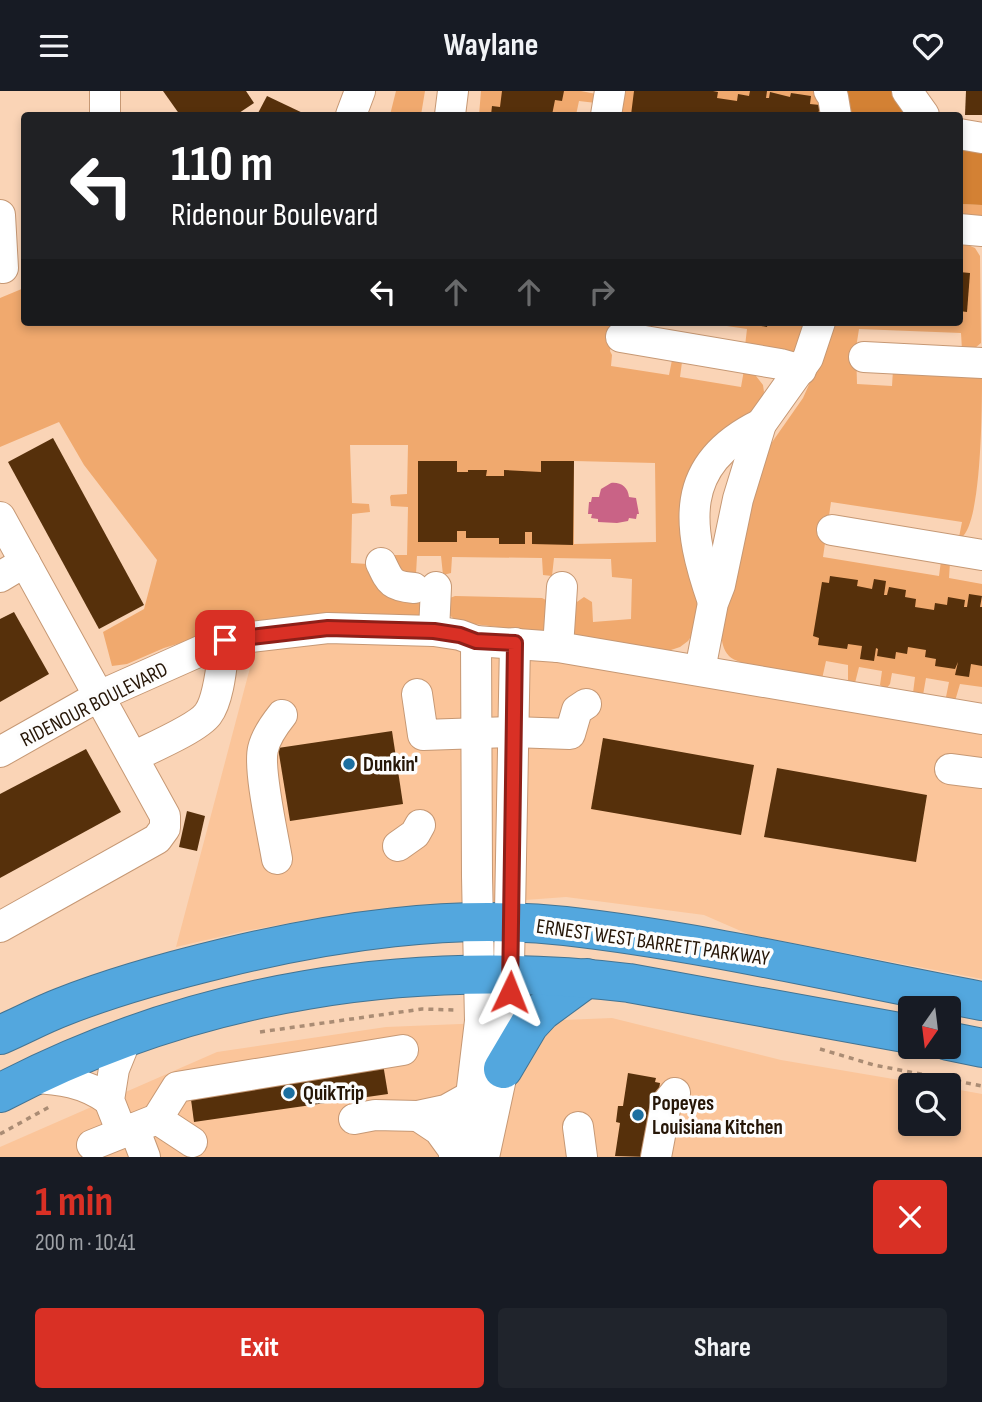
<!DOCTYPE html>
<meta charset="utf-8">
<style>
body{margin:0;font-family:"Sofia Sans Condensed",sans-serif;background:#20242c;color:#f1f3f6;height:100vh;display:flex;flex-direction:column;font-size:26px;white-space:nowrap}
*{box-sizing:border-box;margin:0}
p{font-size:23px;color:#9ea1a6}
.icon{flex:none;width:38px;height:38px;fill:none;stroke:currentColor;stroke-width:2;stroke-linecap:round;stroke-linejoin:round}
.map{position:relative;height:1066px;overflow:hidden}
.sheet{display:flex;flex-direction:column;background:#171b24;flex:1}
.sheet>*{flex:none}
.banner{position:absolute;left:21px;top:21px;width:942px;height:214px;border-radius:7px;box-shadow:0 4px 10px #0003;background:#202124;color:#fff;overflow:hidden}
.needle{width:46px;rotate:194deg}
.fabs{position:absolute;left:898px;top:905px;display:grid;gap:14px}
.fabs a{display:grid;place-items:center;width:63px;height:63px;border-radius:7px;background:#171b24;box-shadow:0 4px 10px #0003;font-size:35px}
.pin{position:absolute;display:grid;place-items:center;width:60px;height:60px;color:#fff;margin:-30px;border-radius:14px;box-shadow:0 4px 10px #0006}
.me{position:absolute;width:77px;margin:-38px;rotate:2deg;stroke-linejoin:round;filter:drop-shadow(0 0 5px #0008)}
.turn{display:flex;align-items:center;gap:24px;height:147px;padding:0 35px;font-size:32px}
.turn .icon{width:91px;height:91px;stroke-width:2.5}
.turn b{display:block;font-size:49px;line-height:60px}
.lanes{display:flex;align-items:center;height:66px;padding:0 35px;background:#0003;justify-content:center;gap:35px;direction:ltr}
.lanes .off{opacity:.35}
.round{display:grid;place-items:center;flex:none;width:74px;height:74px;border-radius:7px;background:#20242c}
.overview{display:flex;align-items:center;justify-content:space-between;height:119px;padding:0 35px}
h1{font-size:42px;font-weight:700;line-height:52px;color:#d93025}
.action{display:flex;gap:14px;margin-top:auto;padding:14px 35px}
.action a{flex:1;height:80px;border-radius:7px;background:#d93025;color:#fff;font-size:28px;font-weight:700;line-height:80px;text-align:center}
.action a+a{background:#20242c;color:#f1f3f6}
header{display:flex;justify-content:space-between;align-items:center;height:91px;padding:0 35px;background:#171b24;font-size:32px;font-weight:700}
.map>svg:first-child{display:block}
.built{fill:#fbc59a}
.green{fill:#f0a96e;fill-rule:evenodd}
.forest{fill:#d38134}
.water{fill:#c96386}
.building{fill:#56300b}
.lines{fill:none;stroke-linecap:round;stroke-linejoin:round}
.minor-casing{stroke:#c69874;stroke-width:32}
.highway-casing{stroke:#437493;stroke-width:40}
.path{stroke:#aa8c74;stroke-width:3.5;stroke-dasharray:5 5;stroke-linecap:butt}
.minor{stroke:#fff;stroke-width:30}
.highway{stroke:#53a7de;stroke-width:38}
.route-casing{stroke:#8d1f18;stroke-width:18}
.route{stroke:#d93025;stroke-width:12}
.poi-dot{fill:#1c6fa0;stroke:#fdfdfd;stroke-width:2.5}
.labels{text-anchor:middle;stroke-width:7;stroke-linejoin:round;paint-order:stroke}
.street-label{font-size:21px;fill:#261607;stroke:#fdfdfd}
.poi-label{font-size:21px;font-weight:bold;fill:#261607;stroke:#fdfdfd;text-anchor:start}
</style>
<header><svg class="icon" aria-label="menu" viewBox="0 0 24 24"><path d="M4 6h16M4 12h16M4 18h16"/></svg>Waylane<svg class="icon" aria-label="heart" viewBox="0 0 24 24"><path d="M12 20l-8-8c-3-5 5-10 8-4 3-6 11-1 8 4z"/></svg></header>
<div class="map">
<svg width="982" height="1066" viewBox="0 0 982 1066">
<rect width="100%" height="100%" fill="#fad4b6"/>
<g class="built">
<polygon points="333,551 437,554 568,571 982,640 982,888 750,844 704,824 566,806 426,816 306,829 245,840 176,856 255,558"/>
<polygon points="612,927 781,969 929,994 910,994 910,1032 948,1032 949,997 982,1003 982,1066 0,1066 0,1056 217,961 386,936"/>
</g>
<g class="green">
<polygon points="396,0 425,0 421,24 390,24"/>
<polygon points="481,0 581,0 596,3 596,12 579,10 576,24 479,24"/>
<polygon points="621,0 819,0 828,24 617,24"/>
<polygon points="959,113 982,114 982,127 959,126"/>
<path d="M959 150 975 157 980 165 981 252 975 257 962 259 961 242 859 238 856 257 857 293 892 295 893 279 982 283C982 315 982 433 961 447L959 446 962 431 831 411 823 466 939 485 941 470 950 471 949 487 982 493V596L960 593 955 610 947 609 946 606 949 591 926 587 923 604 913 602 915 586 892 582 890 593 886 598 880 594 882 580 859 576 855 592 848 591V574L826 570 822 588C804 585 739 576 729 565 721 556 721 545 722 533L761 367 803 307 823 262 832 231H959Z"/>
<path d="M24 197V231H615L610 260 612 264 611 275 669 284 672 269 682 271 680 286 741 296 744 279 756 285 763 294 764 301 759 315 710 360 701 503 694 541 688 550 680 556 665 561 577 545 573 541 574 513 584 506 592 511 593 531 631 528 632 488 612 486 611 468 554 467 552 485 543 484 542 467 452 466 451 482 443 484 441 465H417L416 483H401L391 464H407L408 416 391 415 390 406 391 404 407 403 408 354H350L352 412 369 413 370 421 352 423 351 472 368 473 423 509 422 523 417 527 230 537 164 557 127 573 112 575 103 541 144 518 157 469 84 374 59 331 0 356V207ZM574 370 655 372 656 451 574 453Z"/>
<polygon points="700,231 808,231 798,259 791,262 745,255 747,238"/>
<polygon points="455,505 542,507 546,509 545,538 538,541 458,531 448,523 450,507"/>
</g>
<g class="forest">
<polygon points="845,0 898,0 914,24 850,24"/>
<polygon points="959,51 982,53 982,114 959,113"/>
</g>
<path class="water" d="M611 392C621 391 628 396 629 406L636 407 639 423H637L636 428 629 427 628 430 617 432 598 431V428L591 427 592 423H588L589 411H591L592 406H599L601 398Z"/>
<g class="building">
<polygon points="163,0 246,0 254,12 236,24 180,24"/>
<polygon points="502,0 564,0 562,10 555,9 552,24 491,24 492,15 500,16"/>
<polygon points="634,0 713,0 718,1 717,7 737,10 738,3 749,5 750,0 767,0 766,7 769,7 770,1 790,6 791,2 811,5 810,13 820,14 818,24 631,24"/>
<polygon points="966,0 982,0 982,24 965,24"/>
<polygon points="267,5 307,24 257,24"/>
<polygon points="959,181 970,182 967,221 959,220"/>
<polygon points="741,231 768,231 767,236"/>
<polygon points="53,347 144,514 99,538 8,371"/>
<polygon points="418,370 457,370 457,381 468,381 468,379 487,379 486,385 504,385 504,379 541,381 541,370 574,370 573,454 532,453 532,441 525,441 525,453 499,453 499,447 466,447 466,440 457,440 457,451 418,451"/>
<polygon points="830,485 858,489 857,495 872,498 874,488 886,490 884,504 887,504 889,496 906,499 905,506 916,508 915,516 934,519 935,512 947,514 948,506 965,509 964,516 967,516 969,503 982,505 980,516 982,516 982,575 971,573 969,586 955,584 958,571 955,578 935,575 936,568 925,566 926,559 908,556 907,563 896,561 895,568 877,565 878,558 876,557 874,570 860,568 862,555 848,553 847,558 818,554 819,547 813,545 822,491 829,492"/>
<polygon points="14,521 49,583 0,611 0,528"/>
<polygon points="392,640 403,713 290,730 278,657"/>
<polygon points="603,647 754,674 741,744 591,718"/>
<polygon points="86,658 121,721 0,787 0,703"/>
<polygon points="777,677 927,704 916,771 764,746"/>
<polygon points="187,720 205,725 197,760 179,756"/>
<polygon points="383,973 388,1003 194,1031 190,1001"/>
<polygon points="628,982 656,987 655,991 660,992 649,1066 615,1065 620,1032 616,1031 618,1015 623,1015"/>
</g>
<g class="lines">
<g class="minor-casing">
<g id="minor">
<polyline points="105,0 105,24"/>
<polyline points="829,0 833,6 836,24"/>
<polyline points="907,0 924,24"/>
<polyline points="351,24 360,0"/>
<polyline points="450,24 453,0"/>
<polyline points="606,24 610,0"/>
<polyline points="959,43 982,47"/>
<polyline points="0,124 3,177"/>
<polyline points="959,138 982,140"/>
<polyline points="621,246 780,273 801,279"/>
<polyline points="864,266 982,272"/>
<polyline points="0,426 165,725 165,737 157,748 0,836"/>
<polyline points="832,439 982,464"/>
<path d="M381 472C390 491 391 495 414 497"/>
<polyline points="0,486 25,471"/>
<path d="M713 511C687 436 677 374 761 333"/>
<polyline points="434,540 436,496"/>
<polyline points="558,556 562,496"/>
<polyline points="700,579 713,512 720,494 738,408 761,333 808,267 820,231"/>
<polyline points="417,603 423,644 512,641 570,643 577,619 586,613"/>
<polyline points="0,661 99,605 225,549 328,537 434,540 460,544 476,550 558,556 982,628"/>
<path d="M133 666C151 657 198 637 208 623 220 607 222 568 225 549"/>
<polyline points="950,678 982,682"/>
<polyline points="398,755 415,743 420,734"/>
<path d="M277 768C273 744 258 678 263 658 266 645 274 634 282 624"/>
<path d="M31 987C60 988 84 991 109 1009"/>
<polyline points="157,1028 192,1051"/>
<polyline points="354,1028 375,1024 418,1025"/>
<polyline points="578,1036 582,1066"/>
<polyline points="134,1037 145,1066"/>
<polyline points="122,1042 109,1009 114,978 127,946"/>
<polyline points="92,1054 157,1028 177,996 403,959"/>
<polyline points="455,1061 439,1039 418,1025 446,1019 471,1005"/>
<polyline points="454,1066 471,1005 480,930 477,785 476,550"/>
<polyline points="484,1066 503,978 508,928 515,552"/>
<polyline points="656,1066 666,1013 675,1002"/>
</g>
</g>
<g class="highway-casing">
<g id="highway">
<path d="M0 944C21 935 41 924 62 916 115 895 170 880 224 867 335 840 451 823 565 835 706 851 843 884 982 910"/>
<polyline points="948,950 982,957"/>
<polyline points="503,978 529,934 542,920 587,887"/>
<path d="M0 1002C195 900 412 866 629 892L910 943"/>
</g>
</g>
<g class="path">
<polyline points="260,941 422,918 454,919"/>
<polyline points="820,958 874,974 982,995"/>
<polyline points="0,1043 51,1015"/>
</g>
<use href="#minor" class="minor"/>
<use href="#highway" class="highway"/>
</g>
<g class="lines">
<g class="route-casing">
<polyline id="route" points="225,549 328,537 434,540 460,544 476,550 515,552 510,901"/>
</g>
<use href="#route" class="route"/>
</g>
<g class="poi-dot">
<circle cx="349" cy="673" r="7"/>
<circle cx="289" cy="1002" r="7"/>
<circle cx="638" cy="1024" r="7"/>
</g>
<g class="labels">
<g class="street-label">
<text transform="translate(94 613) rotate(-27)" y="7">RIDENOUR BOULEVARD</text>
<text transform="translate(653 851) rotate(8)" y="7">ERNEST WEST BARRETT PARKWAY</text>
</g>
<g class="poi-label">
<text x="363" y="680">Dunkin'</text>
<text x="303" y="1009">QuikTrip</text>
<text x="652" y="1019">Popeyes<tspan x="652" dy="24">Louisiana Kitchen</tspan></text>
</g>
</g>
</svg>
<div class="fabs">
<a><svg class="needle" viewBox="-14 -14 28 28"><path d="M0-13l5 13h-10z" fill="#e53935"/><path d="M0 13l5-13h-10z" fill="#9ea1a6"/></svg></a>
<a><svg class="icon" aria-label="search" viewBox="0 0 24 24"><circle cx="10" cy="10" r="6"/><path d="M15 15l6 6"/></svg></a>
</div>
<div class="pin" style="left:225px;top:549px;background:#d93025"><svg class="icon" aria-label="arrive" viewBox="0 0 24 24"><path d="M6 21V4h12l-3 4 3 4H6"/></svg></div>
<svg class="me" style="left:510px;top:901px" viewBox="-20 -20 40 40"><path d="M0-17L14 15 0 8-14 15z" fill="#d93025" stroke="#fff" stroke-width="4"/></svg>
<div class="banner">
<div class="turn"><svg class="icon" aria-label="left" viewBox="0 0 24 24"><path d="M17 20v-9H6M10 6l-5 5 5 5"/></svg><div><b>110 m</b>Ridenour Boulevard</div></div>
<div class="lanes"><svg class="icon" aria-label="left" viewBox="0 0 24 24"><path d="M17 20v-9H6M10 6l-5 5 5 5"/></svg><svg class="icon off" aria-label="ahead" viewBox="0 0 24 24"><path d="M12 20V5M6 11l6-6 6 6"/></svg><svg class="icon off" aria-label="ahead" viewBox="0 0 24 24"><path d="M12 20V5M6 11l6-6 6 6"/></svg><svg class="icon off" aria-label="right" viewBox="0 0 24 24"><path d="M7 20v-9h11M14 6l5 5-5 5"/></svg></div>
</div>
</div>
<section class="sheet">
<div class="overview"><div><h1>1 min</h1><p>200 m · 10:41</p></div><a class="round" style="background:#d93025;color:#fff"><svg class="icon" aria-label="close" viewBox="0 0 24 24"><path d="M6 6l12 12M18 6L6 18"/></svg></a></div>
<div class="action"><a>Exit</a><a>Share</a></div>
</section>
